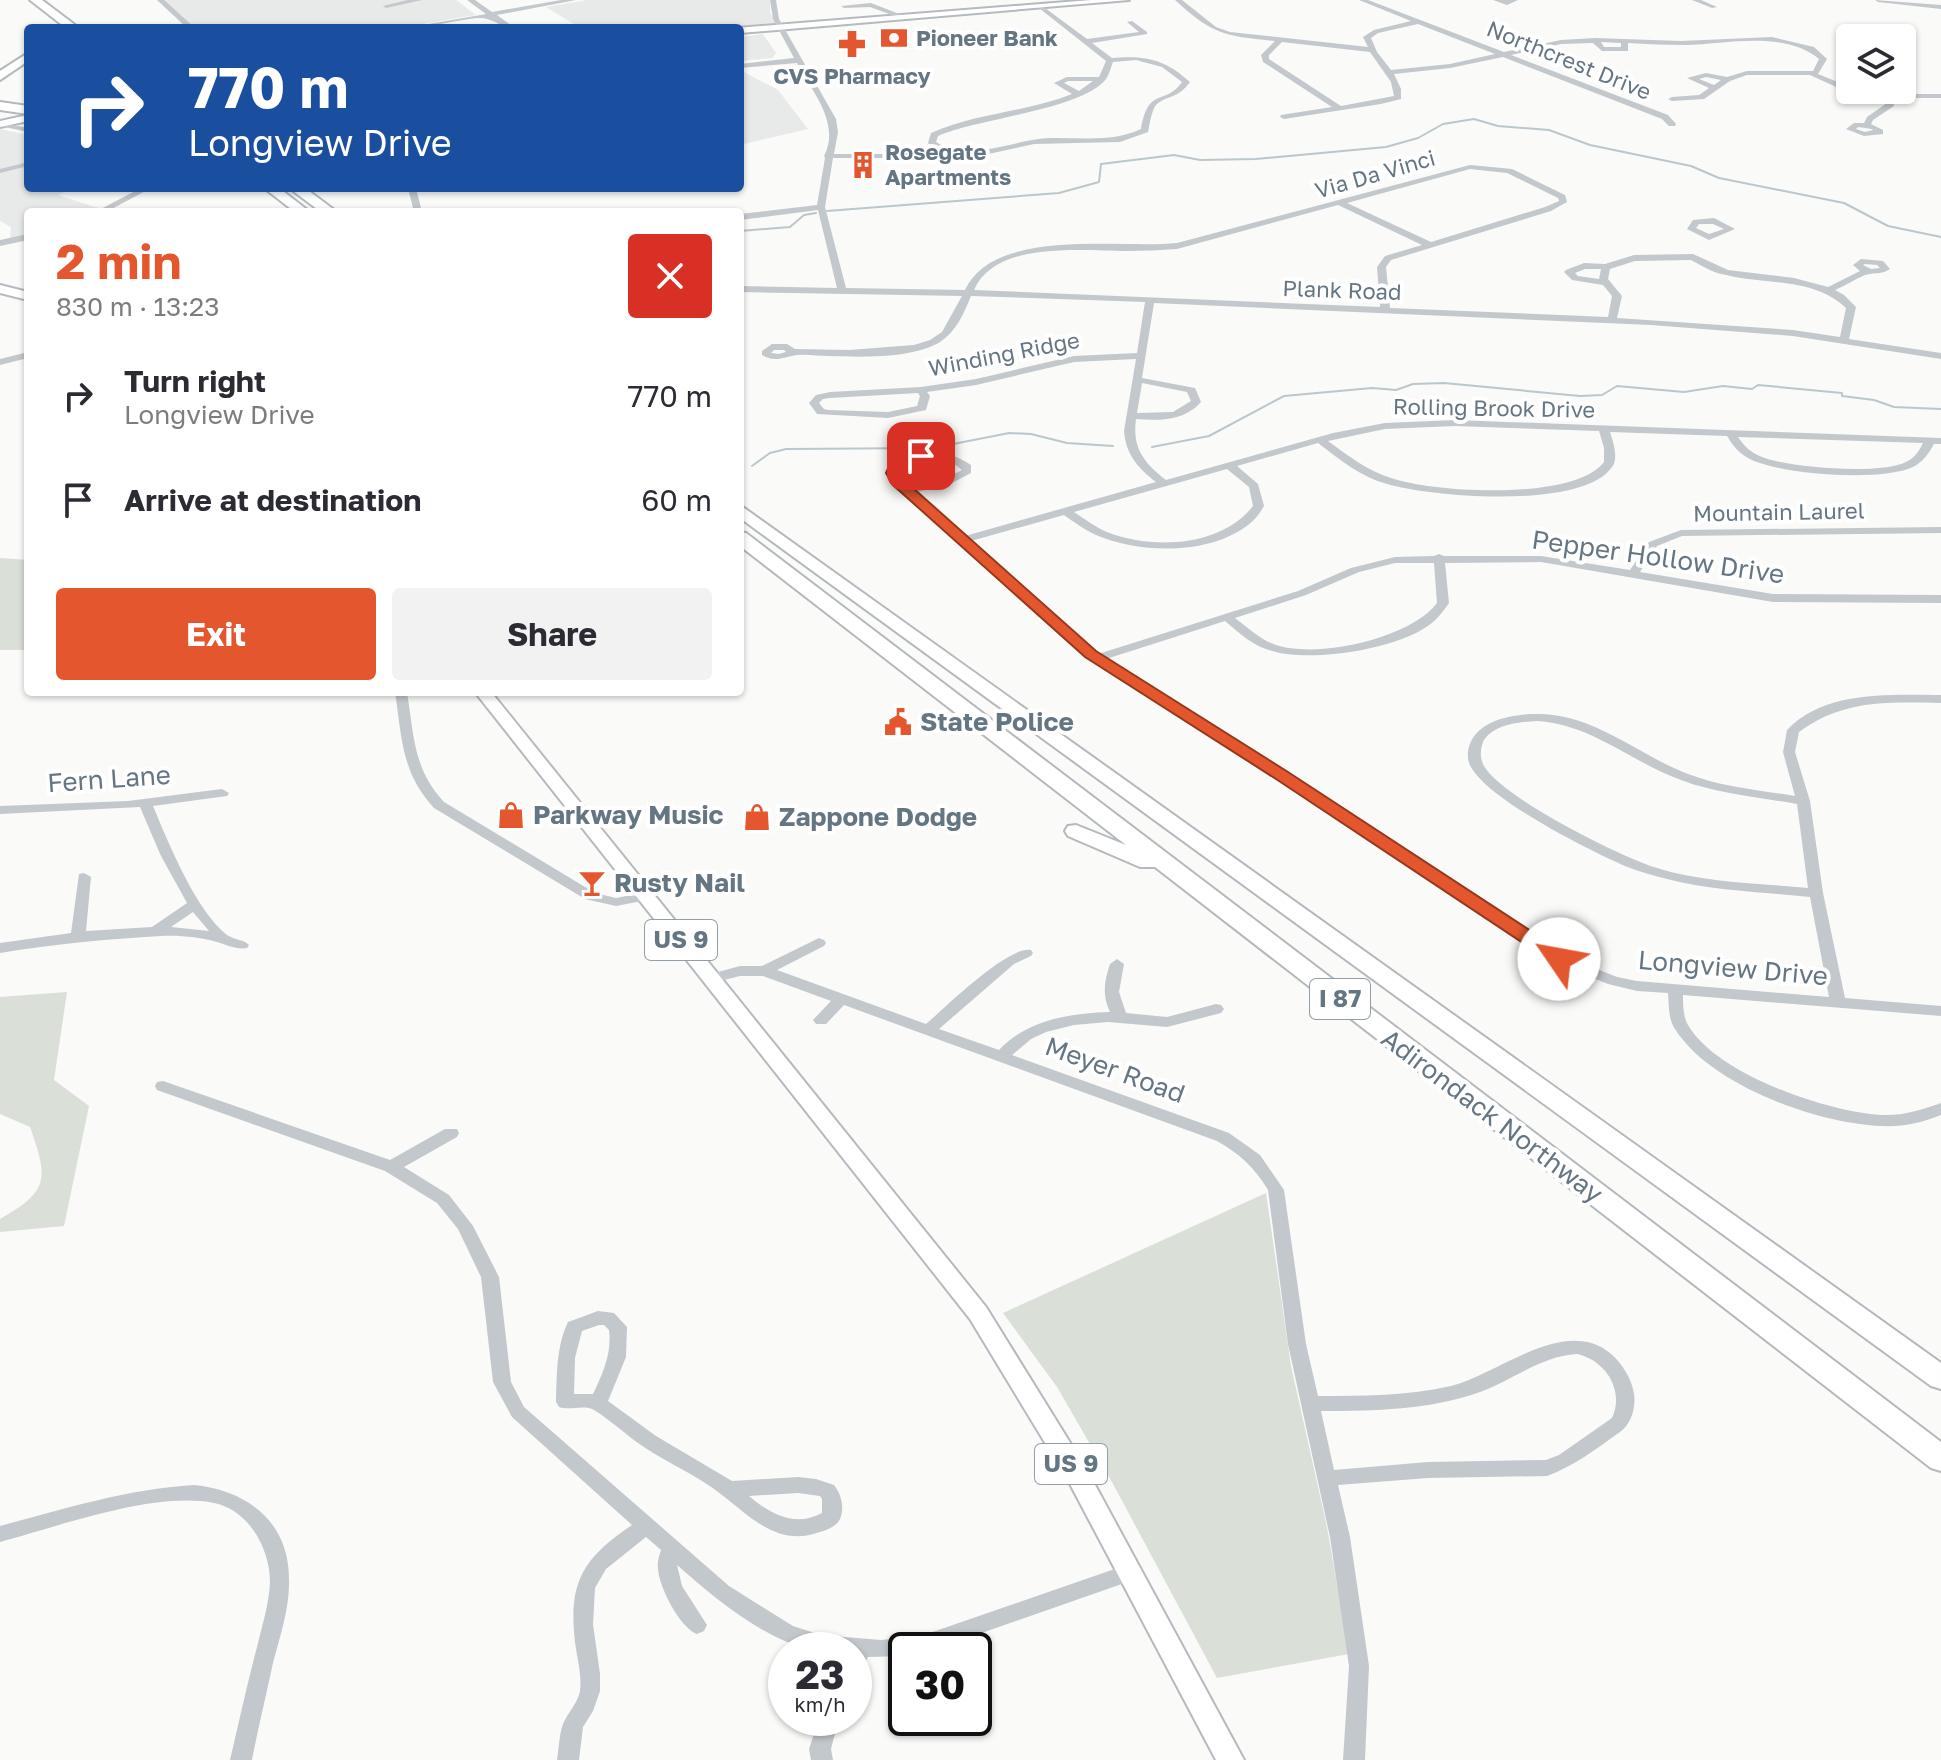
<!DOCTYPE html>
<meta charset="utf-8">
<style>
body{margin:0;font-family:"Golos Text",sans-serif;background:#f2f2f3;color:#2b2b33;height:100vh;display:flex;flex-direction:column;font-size:30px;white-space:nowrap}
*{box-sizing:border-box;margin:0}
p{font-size:26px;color:#7c7c81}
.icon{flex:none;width:44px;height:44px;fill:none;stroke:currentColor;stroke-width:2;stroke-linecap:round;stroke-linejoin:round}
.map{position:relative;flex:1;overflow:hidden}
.drawer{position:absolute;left:24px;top:208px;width:720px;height:488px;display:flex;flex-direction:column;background:#fff;border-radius:8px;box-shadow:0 2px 6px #0004}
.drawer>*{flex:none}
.hud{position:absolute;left:24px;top:24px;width:720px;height:168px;border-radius:8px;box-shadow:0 2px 6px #0004;background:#1a4fa0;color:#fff;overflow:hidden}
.fabs{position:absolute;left:1836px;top:24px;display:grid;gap:16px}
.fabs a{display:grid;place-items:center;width:80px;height:80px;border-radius:8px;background:#fff;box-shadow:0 2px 6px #0004;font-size:40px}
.speed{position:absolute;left:768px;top:1632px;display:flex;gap:16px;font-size:40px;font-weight:700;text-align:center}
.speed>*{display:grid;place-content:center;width:104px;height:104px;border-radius:50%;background:#fff;box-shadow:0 2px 6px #0004;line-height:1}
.speed small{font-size:20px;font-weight:400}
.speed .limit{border:4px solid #111;border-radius:12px;background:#fff;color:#111}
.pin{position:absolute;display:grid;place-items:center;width:68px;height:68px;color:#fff;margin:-34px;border-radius:16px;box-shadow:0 4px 12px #0006}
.me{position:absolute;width:88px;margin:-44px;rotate:303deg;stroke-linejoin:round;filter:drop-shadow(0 0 6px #0008)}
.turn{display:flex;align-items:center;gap:28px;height:168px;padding:0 32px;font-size:36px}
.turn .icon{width:104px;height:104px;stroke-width:2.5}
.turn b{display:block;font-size:56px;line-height:68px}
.round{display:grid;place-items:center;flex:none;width:84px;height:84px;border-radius:8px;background:#f2f2f3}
.summary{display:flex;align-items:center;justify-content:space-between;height:136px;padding:0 32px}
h1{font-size:48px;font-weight:700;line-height:60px;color:#e4572e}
.button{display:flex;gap:16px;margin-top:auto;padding:16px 32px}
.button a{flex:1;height:92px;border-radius:8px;background:#e4572e;color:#fff;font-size:32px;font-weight:700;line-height:92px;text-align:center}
.button a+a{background:#f2f2f3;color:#2b2b33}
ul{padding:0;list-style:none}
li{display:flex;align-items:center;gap:24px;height:104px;padding:0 32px}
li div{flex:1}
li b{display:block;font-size:30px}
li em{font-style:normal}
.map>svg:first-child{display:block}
.built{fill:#e8e9e9}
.green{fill:#dadfd7}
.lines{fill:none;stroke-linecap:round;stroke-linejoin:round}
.stream{stroke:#bbc7cb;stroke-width:2}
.major-casing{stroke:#b5babe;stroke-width:4}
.highway-casing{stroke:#b4b9bd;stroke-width:4}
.minor{fill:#c3c8cc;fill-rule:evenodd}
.major{fill:#fff;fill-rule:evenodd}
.highway{fill:#fff;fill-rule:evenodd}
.route{fill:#e4572e;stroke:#94391e;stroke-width:2}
.labels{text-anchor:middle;stroke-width:8;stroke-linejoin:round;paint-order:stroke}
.far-poi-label{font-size:22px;font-weight:bold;fill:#657683;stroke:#fff;text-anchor:start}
.far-street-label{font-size:22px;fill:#657683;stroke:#fff}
.shield{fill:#fff;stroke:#939fa8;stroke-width:2}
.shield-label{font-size:24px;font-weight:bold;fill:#657683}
.street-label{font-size:26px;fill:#657683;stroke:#fff}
.poi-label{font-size:26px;font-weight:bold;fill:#657683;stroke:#fff;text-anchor:start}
</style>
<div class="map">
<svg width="1941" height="1760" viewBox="0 0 1941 1760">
<rect width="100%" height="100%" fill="#fafaf8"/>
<g class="built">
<polygon points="163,0 456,0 476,15 398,28 196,28 184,22"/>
<polygon points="587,0 770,0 770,13 776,23 710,28 580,28 546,7"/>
<polygon points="763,34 776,53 772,58 740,61 740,37"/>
<polygon points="740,70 778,90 808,129 740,145"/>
<polygon points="0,129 28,135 28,188 74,188 58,195 104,210 28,212 28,237 10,241 11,227 0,221"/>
</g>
<g class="green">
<polygon points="0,558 28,560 28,650 0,650"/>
<path d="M67 992 54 1080 89 1106 64 1226 0 1232V1219C50 1191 48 1178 30 1127L0 1114V997Z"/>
<polygon points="1266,1193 1291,1366 1327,1527 1349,1654 1217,1678 1112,1482 1057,1387 1003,1313"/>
</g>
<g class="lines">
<g class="stream">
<polyline points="827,211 1059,193 1099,182 1101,164 1174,155 1200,160 1256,159 1386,147 1418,138 1443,124 1474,119 1498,126 1549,130 1590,145 1691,166 1719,178 1844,203 1888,226 1941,237"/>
<polyline points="740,231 790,227 804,215 816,213"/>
<polyline points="1152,447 1209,436 1284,396 1372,388 1396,390 1413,384 1444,383 1580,396 1602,395 1617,386 1684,392 1723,386 1752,389 1758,385 1842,393 1842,396 1874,400 1894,407 1941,409"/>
<polyline points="752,466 770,453 786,449 933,448 1009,433 1031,434 1067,443 1113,446"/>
</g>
<g class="major-casing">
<g id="major">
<polygon points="1091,0 1129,0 740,33 740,28 737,28"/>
<polygon points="28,115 28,121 0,127 0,121"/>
<polygon points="0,285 28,292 28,300 0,293"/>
<polygon points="475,692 491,692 986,1307 1087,1470 1244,1760 1216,1760 1070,1484 970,1319"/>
</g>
</g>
<g class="highway-casing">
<g id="highway">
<polygon points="30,0 42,0 79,28 66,28"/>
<polygon points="28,53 28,61 0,80 0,71"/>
<polygon points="0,102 28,106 28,114 0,110"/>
<polygon points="264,188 279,188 310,212 295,212"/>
<polygon points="289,188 305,188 337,212 321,212"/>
<polygon points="740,505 1941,1363 1941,1389 1931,1386 740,518"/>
<polygon points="740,532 746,533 1941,1442 1941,1471 1931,1468 1155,867 1140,867 1068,836 1065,831 1068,826 1076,825 1126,845 740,546"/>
</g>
</g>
<g class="minor">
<polygon points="157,0 164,0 195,28 187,28"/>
<polygon points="408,0 422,0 386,8 383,6"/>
<path d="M467 0H475L492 12 561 0H576L497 15 515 28C501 28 492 17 478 18 454 20 431 28 406 28L486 14Z"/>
<path d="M770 0H776L779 19 836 119 838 132 834 154H892L931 146 928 143 931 133C976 113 1027 112 1072 94L1054 83 1067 77H1099L1106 61 1039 8 1041 5 1087 39 1139 32 1127 22 1132 21 1147 32V34L1092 43 1112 58C1145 55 1165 59 1190 82 1177 100 1166 95 1156 105 1151 112 1150 123 1148 132L1120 142 1034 144 984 155H957L937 149 892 158H833L825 207 846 288 965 290C994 227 1119 249 1177 243L1470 165 1512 169 1565 195 1567 202 1551 211 1391 260 1386 267 1390 308 1608 317 1612 296 1603 285 1572 280 1564 272 1566 270 1584 263 1605 264 1634 255 1693 254 1728 270 1794 278 1828 287 1860 271 1853 265 1861 259 1883 261 1890 269C1882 275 1874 272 1865 275 1855 279 1845 286 1835 290L1844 295 1856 307 1849 339 1941 353V359L1793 336 1651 325 1154 303 1142 378 1195 388 1201 402C1184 421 1160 421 1136 419 1132 448 1144 463 1166 480L1333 433 1385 423 1455 420 1941 438V444H1934C1929 453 1923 462 1913 467 1881 482 1779 475 1748 458 1739 453 1733 446 1727 436L1610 432C1613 442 1619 458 1612 467 1583 510 1431 497 1387 484 1361 477 1339 459 1318 443L1237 466 1258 484 1264 506C1260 513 1255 520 1248 525 1209 555 1140 554 1096 535 1085 530 1074 522 1064 515L971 541 1098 654 1298 591 1351 568 1395 557 1434 556 1439 554 1444 556H1541L1630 570 1649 542 1681 530 1941 527V533L1682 536 1657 546 1640 572 1773 594 1941 595V603L1773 602 1541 562 1445 563 1449 603C1444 610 1439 617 1433 622 1402 649 1311 663 1272 651 1253 646 1239 633 1225 621L1106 659 1287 772 1564 956 1617 977 1637 981 1829 997 1810 897C1764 892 1716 891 1671 880 1655 876 1640 872 1625 866 1590 851 1482 797 1469 763 1466 753 1469 743 1475 735 1489 718 1516 714 1537 714 1595 714 1636 754 1688 774 1722 787 1759 790 1795 796L1783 752 1787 730C1825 690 1890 695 1941 695V703C1888 702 1844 699 1799 732L1795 752 1810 801 1823 893 1845 998 1941 1006V1016L1683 995C1683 1004 1683 1017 1688 1025 1716 1074 1827 1112 1881 1115 1903 1116 1920 1110 1941 1103V1115C1921 1123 1903 1127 1881 1126 1818 1124 1710 1085 1675 1029 1668 1019 1669 1005 1668 993L1637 991 1608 984 1554 962 1277 778 1086 657 893 482 888 470 889 468C919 452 941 445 971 465V473L950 484 917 492 965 536 1156 482C1138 468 1126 455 1124 431L1136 359 1074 362 976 385 927 392 930 396 926 410 888 418 817 414 809 403 816 395 830 392 921 387 976 379 1074 356 1137 353 1145 302 971 296C964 313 956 332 940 342 911 359 861 357 829 356 819 356 807 354 797 355 783 357 776 363 762 355V351L772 344H787L795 349 849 350 914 345 930 340 942 332 962 296 740 292V286L837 288 818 210 740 220V214L817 205 825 158 824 156C841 124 812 91 797 63L740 68V64L794 58 773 19ZM1136 60 1162 67 1182 82C1164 107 1149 85 1141 129 1111 143 1080 137 1048 138 1012 140 970 163 936 142L938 136C978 118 1082 110 1106 79 1109 75 1111 67 1113 62ZM1068 81H1093L1079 91 1064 83ZM1470 169 1507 173 1558 198 1559 201 1545 207 1431 242 1347 203ZM1338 205 1422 245 1385 256 1377 267 1380 307 974 290C996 240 1083 251 1127 251 1144 251 1160 250 1177 249ZM1691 260C1702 266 1713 273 1726 275 1767 285 1814 277 1846 308L1840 337 1793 330 1617 318 1622 296 1608 279 1610 269 1635 261ZM1865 264 1877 265 1880 268 1871 269 1863 265ZM1585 269H1601L1599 279 1578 276 1575 273ZM774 350H784L786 352 779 354 771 353ZM1142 383 1187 392 1191 401 1173 412 1137 413ZM918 393 920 396 917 406 888 412 828 410 824 409 819 403 823 399 830 398ZM1455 426 1599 431 1604 448V462C1575 501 1435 493 1391 478 1368 471 1347 455 1328 441L1385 429ZM1738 437 1923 443C1919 451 1915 458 1906 462 1880 475 1789 468 1762 457 1751 453 1744 446 1738 437ZM937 458 949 460 962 470 942 480 911 487 903 480 899 471 916 462ZM1227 469 1249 487 1253 506C1221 547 1153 550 1107 532 1095 527 1085 519 1074 512ZM1395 563H1434L1437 603C1411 638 1318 659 1276 645 1261 640 1248 628 1235 618L1306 595 1359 572ZM1538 721C1593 725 1631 762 1681 780 1718 794 1758 797 1797 804L1808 888C1758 883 1705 883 1657 868 1621 857 1501 797 1484 766 1480 759 1480 750 1483 742 1493 724 1520 722 1538 721Z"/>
<path d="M1175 0H1182L1216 27 1230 32 1368 47 1363 37 1374 30 1411 21 1359 0H1368L1504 52 1561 40 1595 38 1681 41 1772 37 1814 47 1827 59 1818 74 1850 87V90L1889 94H1941V98H1893L1894 106 1873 120 1871 124 1883 130V134L1864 136 1846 129 1854 123H1864L1867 117 1887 103 1886 98 1847 92 1810 75H1747L1730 81 1704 99 1672 101 1668 99 1672 97 1699 95 1709 88 1687 78 1706 73 1727 77 1747 71H1813L1819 59C1784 30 1727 44 1685 45 1666 45 1647 44 1628 43V51H1602L1593 43 1561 44 1511 55 1668 115 1676 124 1675 126H1669L1662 119 1503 57 1450 68 1394 74 1401 89V99L1381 104 1284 119 1280 117 1281 115 1332 107 1263 62 1261 55 1275 41C1225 36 1213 35 1175 0ZM1418 24 1495 54 1450 64 1391 70 1377 52 1371 38 1378 33ZM1282 42 1370 52 1391 82 1394 96 1341 106 1269 59V55ZM1601 42 1621 43V47H1604ZM1706 77 1721 80 1714 85 1699 79ZM1858 127 1872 129 1873 130 1865 132 1856 129Z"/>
<polygon points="1493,0 1518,0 1507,5"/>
<polygon points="1692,0 1701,0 1717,7 1712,8"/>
<polygon points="1875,0 1941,5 1941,9 1878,2"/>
<polygon points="871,3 907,17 908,18 903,19 870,7 844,8 841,6"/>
<polygon points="0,122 28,128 28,132 0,126"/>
<polygon points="28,162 28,166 0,173 0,169"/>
<polygon points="141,188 151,188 106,212 95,212"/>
<polygon points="408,188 416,188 422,212 414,212"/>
<path d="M1714 218 1735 229 1709 240 1687 229 1693 220ZM1699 224H1713L1724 229 1709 234 1696 228Z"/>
<polygon points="28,234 28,240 0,246 0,240"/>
<polygon points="28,352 28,358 0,365 0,359"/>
<path d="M395 692H407C414 735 413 769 444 802L595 893 616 898 647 892 654 896 652 899 616 906 585 899 434 808C401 772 402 738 395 692Z"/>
<path d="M222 789 229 793 227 796 153 806C168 842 196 911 227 935 234 940 243 939 249 945L247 948C237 950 227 945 217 942 200 937 179 935 161 936 108 939 54 944 0 953V943L71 933 79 874 84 873 91 877 86 931 152 927 187 903 161 856 140 807 0 814V806L128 801ZM193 912 209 931 171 927Z"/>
<path d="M819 938 824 940 826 943 824 946 777 970 926 1024C946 1007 1007 946 1031 950L1033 953 1031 956 1014 964 939 1029 999 1050C1027 1020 1070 1013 1110 1012 1102 995 1104 982 1110 964L1117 959 1124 964 1119 992 1126 1013 1167 1017 1216 1004 1221 1005 1224 1009 1221 1013 1167 1027 1108 1022 1074 1025 1046 1032 1031 1039 1012 1055 1229 1133 1260 1155 1284 1190 1306 1344 1318 1396C1362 1396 1408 1396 1451 1386 1498 1374 1564 1316 1610 1353 1622 1363 1632 1379 1634 1394 1636 1408 1631 1424 1620 1432 1596 1449 1574 1466 1547 1476L1428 1478 1338 1485 1350 1537 1369 1666 1365 1760H1343L1349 1666 1330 1537 1288 1344 1268 1190C1255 1168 1239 1153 1217 1141L844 1005 826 1024H816L813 1020 831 1001 763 976H740L712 983 705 978 707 975 740 966H762ZM1577 1354C1605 1360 1625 1390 1612 1418L1559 1455 1546 1460 1428 1462 1334 1470 1321 1411C1375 1411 1429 1410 1480 1392 1513 1380 1541 1356 1577 1354Z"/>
<path d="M163 1081 390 1160 445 1129H457L459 1133 457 1137 404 1167 449 1195 473 1226 499 1277 511 1382 524 1407 729 1586 793 1626 821 1635 881 1640 921 1636 1132 1563 1139 1566 1142 1572 1139 1578 933 1650H906V1656L868 1657 861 1669 854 1672V1650C840 1650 823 1652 810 1649 764 1640 712 1596 677 1565L682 1586 707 1625 704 1631 697 1634C680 1628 659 1587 658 1569 657 1562 659 1556 661 1550L646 1537 606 1569 595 1588 593 1624 600 1674V1691L593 1711 583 1727 579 1760H557C559 1748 559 1735 563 1724 568 1712 578 1703 580 1691 582 1675 577 1658 575 1642 568 1582 583 1558 632 1525L512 1417 493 1382 481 1277 458 1229 437 1203 385 1171 157 1090 155 1086 157 1082Z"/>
<path d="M598 1311 614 1313 627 1327 626 1357 608 1401 656 1436 732 1481 798 1477 816 1479 834 1485C841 1494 845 1507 840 1519 837 1526 827 1530 820 1532 778 1547 752 1518 722 1495 699 1476 669 1464 644 1447 627 1436 612 1421 594 1410 584 1404 570 1411 559 1407L556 1402C557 1375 556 1347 568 1322ZM599 1325H604L609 1330C612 1353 603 1373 593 1394H574L575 1358 582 1331ZM798 1493 820 1496 822 1499V1513C795 1528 770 1514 749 1496Z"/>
<path d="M194 1485C246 1490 289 1521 289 1579 290 1607 280 1636 273 1663 266 1696 258 1728 252 1760H230C239 1722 247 1685 257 1647 262 1626 269 1604 270 1582 270 1549 249 1510 214 1503 154 1491 60 1526 0 1542V1526C64 1509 127 1489 194 1485Z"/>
<polygon points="819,1718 839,1718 831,1749 833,1760 811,1760 809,1749"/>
</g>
<use href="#major" class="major"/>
<use href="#highway" class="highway"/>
</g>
<polygon class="route" points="921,452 928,456 901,470 904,480 1096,651 1288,772 1566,954 1569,959 1566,963 1553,963 1276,779 1085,657 893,485 886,473 890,464"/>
<defs>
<g id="bank-bare" transform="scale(2.16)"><path d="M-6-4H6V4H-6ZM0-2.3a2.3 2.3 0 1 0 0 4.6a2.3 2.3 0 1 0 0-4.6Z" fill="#e4572e" stroke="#fff" stroke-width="2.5" paint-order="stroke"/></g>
<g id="pharmacy-bare" transform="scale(2.16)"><path d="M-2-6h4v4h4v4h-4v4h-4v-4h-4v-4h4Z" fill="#e4572e" stroke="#fff" stroke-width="2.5" paint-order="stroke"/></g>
<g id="building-bare" transform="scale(2.16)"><path d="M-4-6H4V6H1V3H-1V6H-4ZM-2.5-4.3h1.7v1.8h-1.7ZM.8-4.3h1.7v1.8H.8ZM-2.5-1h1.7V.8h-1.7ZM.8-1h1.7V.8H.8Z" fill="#e4572e" stroke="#fff" stroke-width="2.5" paint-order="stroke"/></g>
<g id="civic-bare" transform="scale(2.16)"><path d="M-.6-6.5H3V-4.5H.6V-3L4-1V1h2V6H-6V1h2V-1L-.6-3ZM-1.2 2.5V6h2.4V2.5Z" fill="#e4572e" stroke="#fff" stroke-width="2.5" paint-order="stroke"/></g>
<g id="shop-bare" transform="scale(2.16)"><path d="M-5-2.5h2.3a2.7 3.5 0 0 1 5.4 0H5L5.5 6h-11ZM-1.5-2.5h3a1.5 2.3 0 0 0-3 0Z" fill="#e4572e" stroke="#fff" stroke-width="2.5" paint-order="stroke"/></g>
<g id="bar-bare" transform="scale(2.16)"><path d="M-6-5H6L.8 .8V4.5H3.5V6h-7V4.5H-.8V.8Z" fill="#e4572e" stroke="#fff" stroke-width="2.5" paint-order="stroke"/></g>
</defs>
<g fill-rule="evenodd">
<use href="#bank-bare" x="894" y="38"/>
<use href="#pharmacy-bare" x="852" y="44"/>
<use href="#building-bare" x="863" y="165"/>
<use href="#civic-bare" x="898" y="722"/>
<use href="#shop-bare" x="511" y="815"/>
<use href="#shop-bare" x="757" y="817"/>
<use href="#bar-bare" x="592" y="883"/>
</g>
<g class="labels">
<g class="far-poi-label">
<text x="916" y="46">Pioneer Bank</text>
<text x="852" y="84" text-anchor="middle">CVS Pharmacy</text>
<text x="885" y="160">Rosegate<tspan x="885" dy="25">Apartments</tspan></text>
</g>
<g class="far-street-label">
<text transform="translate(1569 60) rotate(22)" y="8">Northcrest Drive</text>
<text transform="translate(1375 174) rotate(-16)" y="8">Via Da Vinci</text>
<text transform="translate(1342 290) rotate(2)" y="8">Plank Road</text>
<text transform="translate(1004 354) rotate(-11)" y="8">Winding Ridge</text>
<text transform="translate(1494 408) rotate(1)" y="8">Rolling Brook Drive</text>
<text transform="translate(1779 512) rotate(-1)" y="8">Mountain Laurel</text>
</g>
<g class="shield">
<rect x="645" y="920" width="72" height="40" rx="6"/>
<rect x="1310" y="979" width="60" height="40" rx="6"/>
<rect x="1035" y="1444" width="72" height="40" rx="6"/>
</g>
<g class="shield-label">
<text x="681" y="948">US 9</text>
<text x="1340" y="1007">I 87</text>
<text x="1071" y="1472">US 9</text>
</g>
<g class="street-label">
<text transform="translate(1658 557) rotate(8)" y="9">Pepper Hollow Drive</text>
<text transform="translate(109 779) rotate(-4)" y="9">Fern Lane</text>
<text transform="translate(1733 968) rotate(5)" y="9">Longview Drive</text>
<text transform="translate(1115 1070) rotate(20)" y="9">Meyer Road</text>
<text transform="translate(1492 1116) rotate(37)" y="9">Adirondack Northway</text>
</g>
<g class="poi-label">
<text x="920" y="731">State Police</text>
<text x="533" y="824">Parkway Music</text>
<text x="779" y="826">Zappone Dodge</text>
<text x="614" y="892">Rusty Nail</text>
</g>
</g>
</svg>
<div class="fabs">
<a><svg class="icon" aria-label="layers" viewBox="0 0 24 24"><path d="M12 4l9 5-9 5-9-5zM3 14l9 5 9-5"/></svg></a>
</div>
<div class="speed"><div>23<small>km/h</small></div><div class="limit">30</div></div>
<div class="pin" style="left:921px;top:456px;background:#d93025"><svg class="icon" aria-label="arrive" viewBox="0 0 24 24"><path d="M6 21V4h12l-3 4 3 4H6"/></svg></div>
<svg class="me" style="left:1559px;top:959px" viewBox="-20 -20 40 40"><circle r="19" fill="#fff"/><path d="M0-13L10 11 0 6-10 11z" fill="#e4572e"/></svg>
<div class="hud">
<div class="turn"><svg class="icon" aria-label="right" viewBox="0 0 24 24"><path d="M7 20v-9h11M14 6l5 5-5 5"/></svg><div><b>770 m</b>Longview Drive</div></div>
</div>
<section class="drawer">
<div class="summary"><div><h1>2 min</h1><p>830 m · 13:23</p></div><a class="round" style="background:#d93025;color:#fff"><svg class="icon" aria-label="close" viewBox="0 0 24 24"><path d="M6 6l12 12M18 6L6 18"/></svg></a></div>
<ul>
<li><svg class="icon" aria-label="right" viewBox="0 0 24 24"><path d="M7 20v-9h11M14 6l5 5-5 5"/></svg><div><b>Turn right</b><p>Longview Drive</p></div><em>770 m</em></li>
<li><svg class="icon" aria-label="arrive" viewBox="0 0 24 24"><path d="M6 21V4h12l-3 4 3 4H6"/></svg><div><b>Arrive at destination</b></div><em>60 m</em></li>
</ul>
<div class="button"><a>Exit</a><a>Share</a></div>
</section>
</div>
